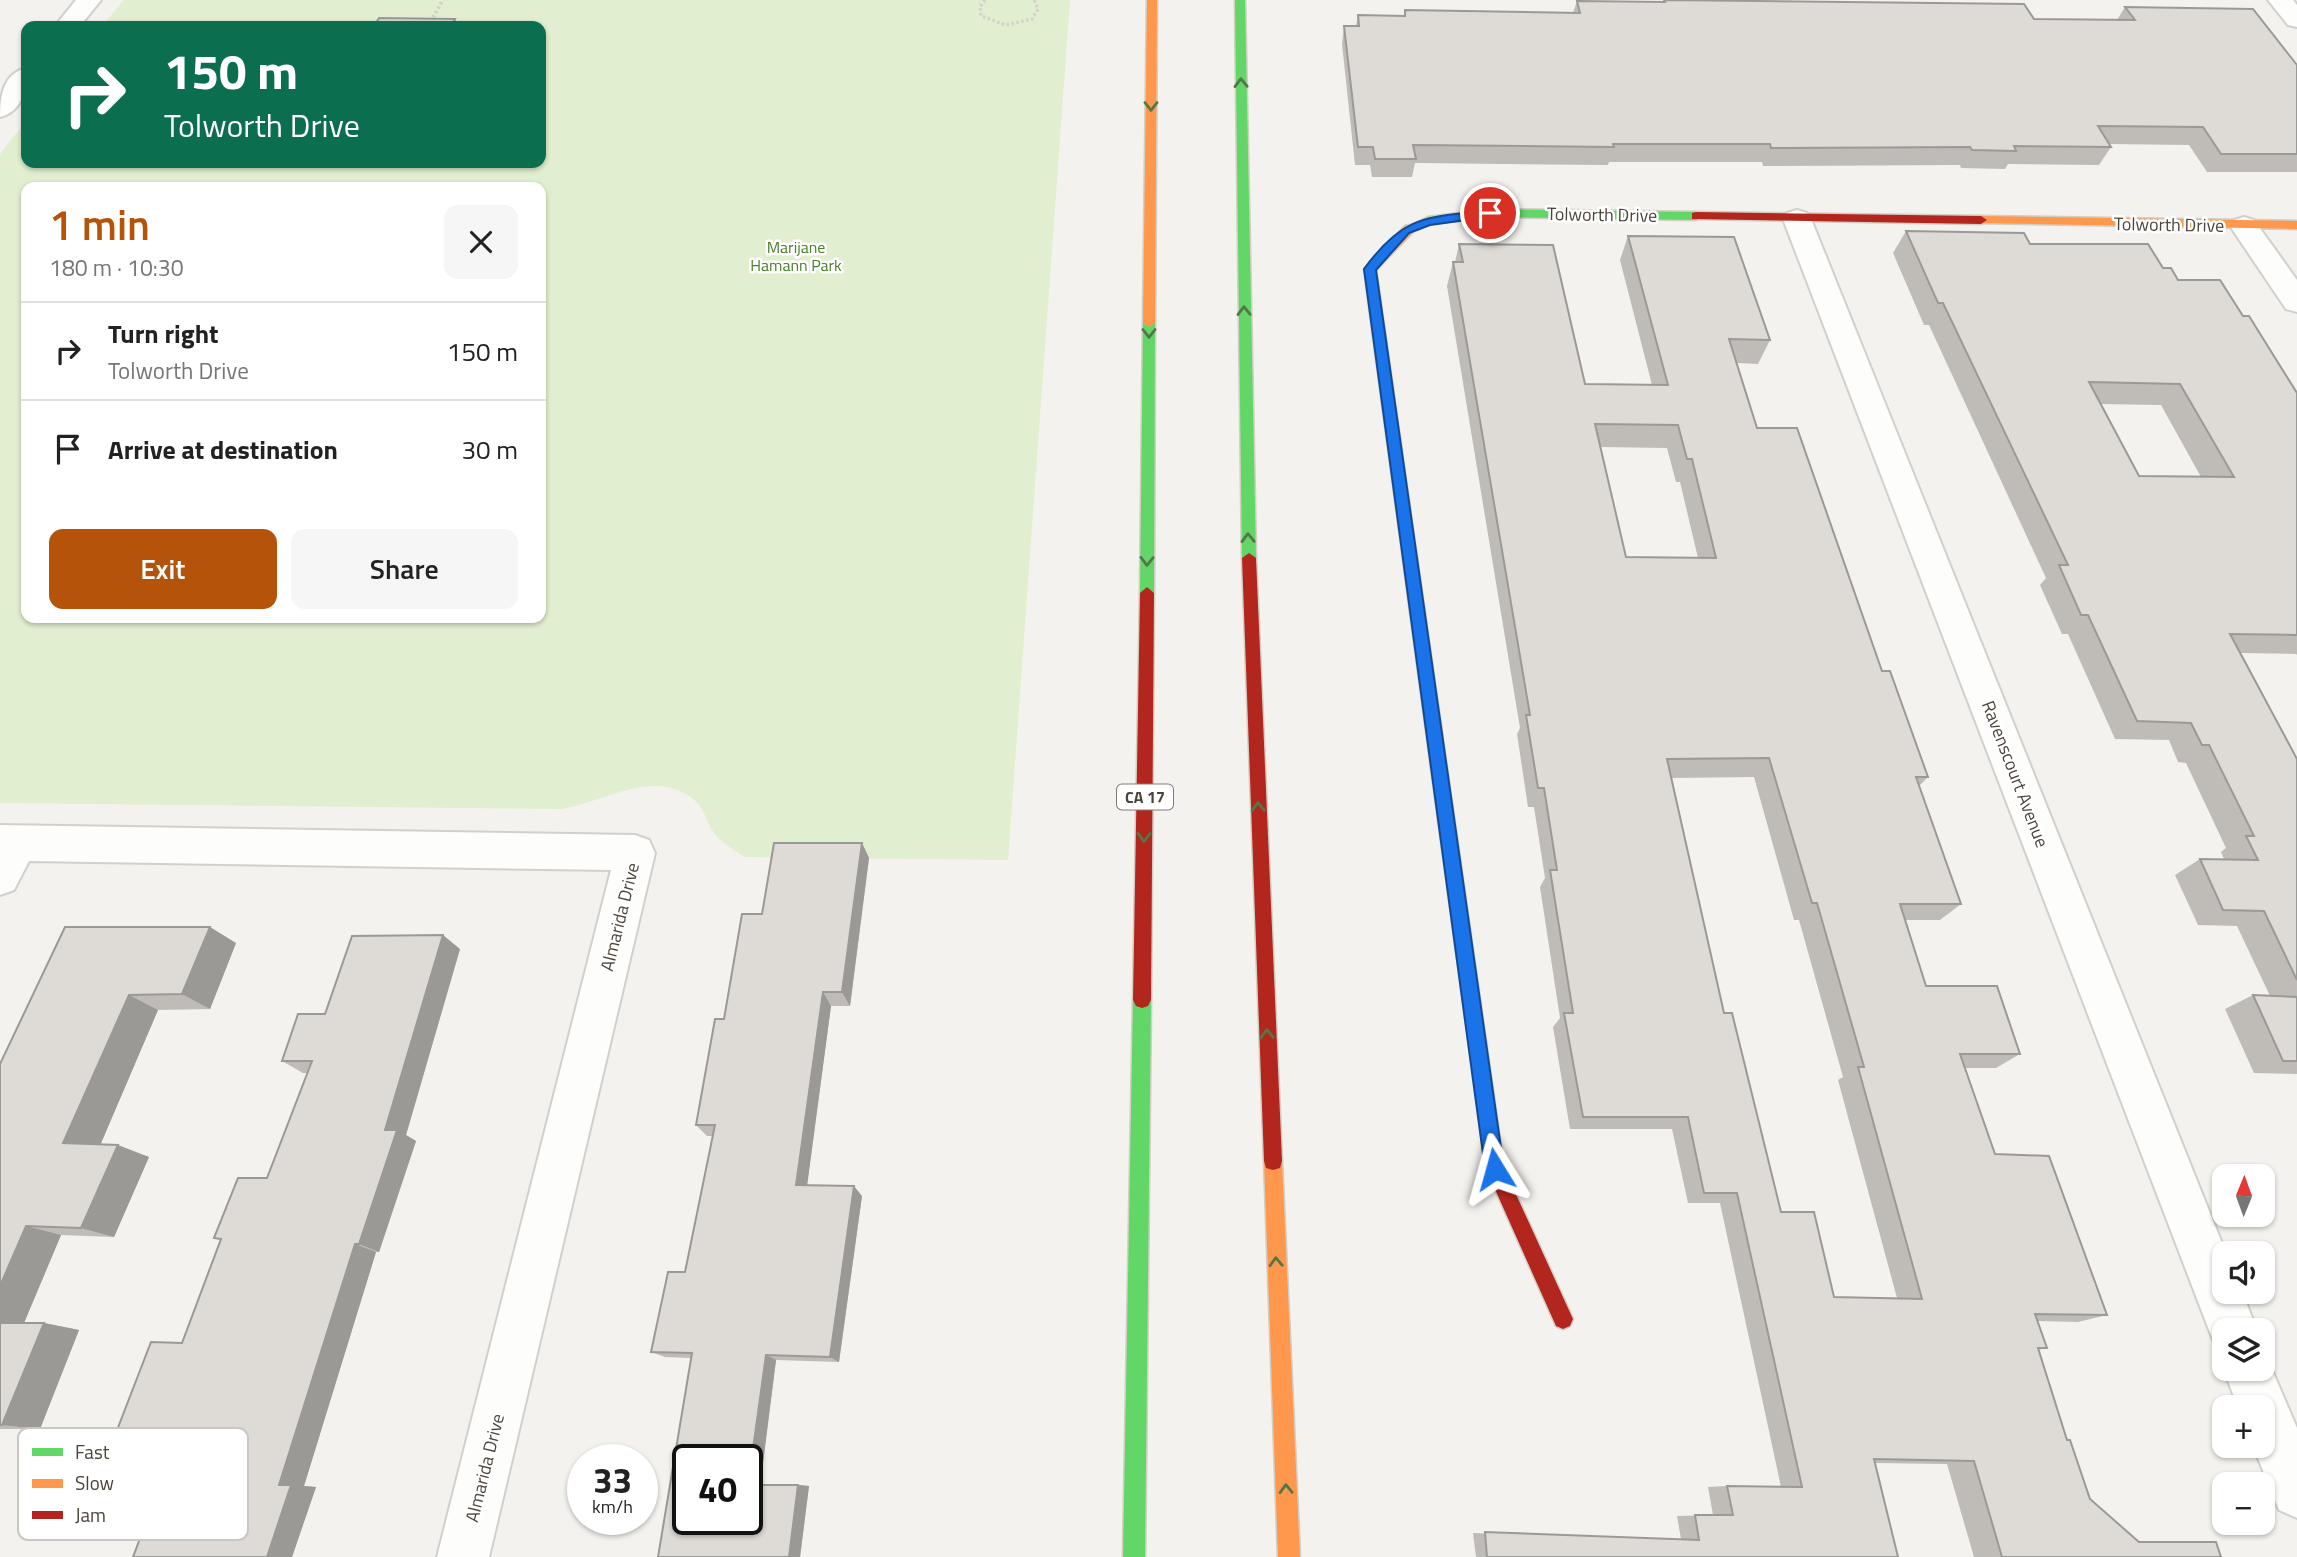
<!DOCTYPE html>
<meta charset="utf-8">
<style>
body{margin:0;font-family:"Titillium Web",sans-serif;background:#f6f6f6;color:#222;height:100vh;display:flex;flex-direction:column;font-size:26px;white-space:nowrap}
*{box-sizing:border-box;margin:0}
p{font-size:23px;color:#767676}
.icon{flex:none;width:38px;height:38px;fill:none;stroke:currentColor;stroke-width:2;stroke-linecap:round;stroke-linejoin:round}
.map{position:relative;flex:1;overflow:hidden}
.side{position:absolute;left:21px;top:182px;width:525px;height:441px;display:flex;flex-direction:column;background:#fff;border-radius:14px;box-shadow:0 2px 5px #0004}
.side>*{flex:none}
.guide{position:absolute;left:21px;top:21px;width:525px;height:147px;border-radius:14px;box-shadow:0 2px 5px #0004;background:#0b6e4f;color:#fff;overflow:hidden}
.needle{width:46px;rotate:1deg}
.buttons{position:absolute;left:2212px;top:1164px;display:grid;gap:14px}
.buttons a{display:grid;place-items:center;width:63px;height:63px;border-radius:14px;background:#fff;box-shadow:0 2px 5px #0004;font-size:35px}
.speed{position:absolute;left:567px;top:1444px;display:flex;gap:14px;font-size:35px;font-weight:700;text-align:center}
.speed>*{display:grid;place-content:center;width:91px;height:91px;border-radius:50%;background:#fff;box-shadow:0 2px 5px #0004;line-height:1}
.speed small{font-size:18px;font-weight:400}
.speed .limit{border:4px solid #111;border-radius:10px;background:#fff;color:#111}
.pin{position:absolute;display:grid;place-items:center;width:60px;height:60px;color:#fff;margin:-30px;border:4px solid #fff;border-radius:50%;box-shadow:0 2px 7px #0007}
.me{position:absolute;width:77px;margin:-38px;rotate:352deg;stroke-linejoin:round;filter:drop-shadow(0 0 5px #0008)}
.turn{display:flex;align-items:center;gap:24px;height:147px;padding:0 28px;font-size:32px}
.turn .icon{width:91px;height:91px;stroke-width:2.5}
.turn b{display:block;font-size:49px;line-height:60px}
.round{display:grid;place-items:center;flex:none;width:74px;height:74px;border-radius:14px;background:#f6f6f6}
.headline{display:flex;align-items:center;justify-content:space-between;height:119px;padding:0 28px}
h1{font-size:42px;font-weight:600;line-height:52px;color:#b45309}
.action{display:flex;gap:14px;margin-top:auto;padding:14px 28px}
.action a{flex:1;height:80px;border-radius:14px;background:#b45309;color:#fff;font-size:28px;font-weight:600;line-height:80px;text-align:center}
.action a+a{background:#f6f6f6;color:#222}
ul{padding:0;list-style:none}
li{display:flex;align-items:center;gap:21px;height:98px;padding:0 28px;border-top:2px solid #e0e0e0}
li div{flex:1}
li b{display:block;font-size:26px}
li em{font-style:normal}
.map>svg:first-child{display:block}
.green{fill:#e1eecf;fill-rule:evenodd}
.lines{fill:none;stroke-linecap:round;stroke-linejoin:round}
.street-casing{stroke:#d2d0cb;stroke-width:4}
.fast-casing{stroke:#d3cfc5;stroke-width:3}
.slow-casing{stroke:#d3cfc5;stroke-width:3}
.jam-casing{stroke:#d3cfc5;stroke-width:3}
.path{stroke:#d3d2cc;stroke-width:3.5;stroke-dasharray:2.5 2.5;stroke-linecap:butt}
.street{fill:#fdfdfc;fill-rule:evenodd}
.fast{fill:#63d668;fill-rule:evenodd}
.slow{fill:#ff974d;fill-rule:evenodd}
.jam{fill:#b3261e;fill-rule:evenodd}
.wall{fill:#bfbcb8;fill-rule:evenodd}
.shaded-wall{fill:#9b9996}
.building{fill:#dedbd6;stroke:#9b9996;stroke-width:2;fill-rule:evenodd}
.oneway{stroke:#537749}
.route{fill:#1a73e8;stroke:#114b97;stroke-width:2}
.labels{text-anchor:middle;stroke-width:5;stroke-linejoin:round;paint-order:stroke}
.far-park-label{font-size:16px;fill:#4a7f2a;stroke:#fff}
.shield{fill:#fff;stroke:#817c74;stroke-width:2}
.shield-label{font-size:16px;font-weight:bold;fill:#4b4439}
.street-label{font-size:18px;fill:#4b4439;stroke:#fff}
.key{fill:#fff;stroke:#c9c7c4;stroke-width:2}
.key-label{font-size:19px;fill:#4b4439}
</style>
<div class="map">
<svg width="2297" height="1557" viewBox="0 0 2297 1557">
<rect width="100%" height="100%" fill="#f4f2ee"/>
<path class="green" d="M124 0H1070L1008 860 744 857C735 850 721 843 714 833 706 821 705 808 692 798 652 768 602 803 562 809L0 803V154L26 121V163H541V26H102ZM26 187H541V618H26Z"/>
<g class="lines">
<g class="street-casing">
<g id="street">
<polygon points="76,0 101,0 80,26 55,26"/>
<polygon points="2268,0 2293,0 2297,5 2297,27 2288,25"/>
<path d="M26 68C27 88 23 111 0 117 0 96 3 74 26 68Z"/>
<polygon points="1797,210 1807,213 1811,219 2226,1253 2224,1292 2242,1292 2257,1330 2224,1330 2224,1351 2216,1347 2209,1330 1783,219 1787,213"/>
<polygon points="2244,217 2254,220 2297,280 2297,312 2286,309 2230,226 2234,220"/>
<polygon points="0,825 635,835 649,840 655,853 489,1557 437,1557 611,870 29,861 14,890 0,895"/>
<polygon points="2263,1349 2297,1428 2297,1518 2279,1510 2253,1446 2263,1446 2263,1407 2238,1407 2223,1368 2263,1368"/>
</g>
</g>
<g class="fast-casing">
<g id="fast">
<polygon points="1235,0 1245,0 1256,558 1249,563 1242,558"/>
<polygon points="1490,209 1696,212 1702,216 1696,220 1490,217 1430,224 1409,233 1403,229 1428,217"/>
<polygon points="1149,319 1155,323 1154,593 1147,599 1140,593 1143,323"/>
<polygon points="1142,992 1148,994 1151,1000 1145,1557 1123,1557 1133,1000 1136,994"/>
</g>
</g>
<g class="slow-casing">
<g id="slow">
<polygon points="1147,0 1157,0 1155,323 1149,327 1143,323"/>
<polygon points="1981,216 2297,221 2297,229 1977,223 1975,220"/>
<polygon points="1409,225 1413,226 1413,232 1376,270 1447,768 1445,773 1433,773 1431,768 1364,269 1405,226"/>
<polygon points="1273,1152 1280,1154 1282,1161 1300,1557 1278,1557 1264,1161 1266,1154"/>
</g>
</g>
<g class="jam-casing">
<g id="jam">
<polygon points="1696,212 1981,216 1987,220 1981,224 1692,219 1692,213"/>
<polygon points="1249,553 1256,558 1282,1161 1280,1168 1273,1170 1266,1168 1264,1161 1242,558"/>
<polygon points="1147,587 1154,593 1151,1000 1148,1006 1142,1008 1136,1006 1133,1000 1140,593"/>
<polygon points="1439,761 1445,763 1447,768 1504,1168 1573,1319 1570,1326 1563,1329 1556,1326 1486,1169 1431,768 1433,763"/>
</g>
</g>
<g class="path">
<polyline points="985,0 980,6 981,16 1006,25 1032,19 1038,9 1034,0"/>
<polyline points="428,26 443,0"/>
</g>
<use href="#street" class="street"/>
<use href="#fast" class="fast"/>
<use href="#slow" class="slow"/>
<use href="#jam" class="jam"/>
</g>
<g class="wall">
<polygon points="1664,0 2034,19 2117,20 2125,7 2297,65 2297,172 2207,172 2189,145 2109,144 2111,147 2099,165 2008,164 2005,169 1961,168 1960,165 1763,166 1762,162 1609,162 1608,165 1415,163 1412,177 1372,177 1370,165 1355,165 1342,44 1344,26 1356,26 1358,15 1404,16 1405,10 1573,13 1577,1 1664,2"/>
<path d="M1906 231 2030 244 2163 268 2178 280 2243 316 2297 393V655L2296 654 2241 653 2297 759V1074L2254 1073 2225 1009 2253 995 2270 996 2237 926 2198 925 2175 875 2200 859H2224L2221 852 2226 848 2186 763 2178 762 2169 740 2115 739 2068 634H2062L2040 585 2046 578 1929 325H1924L1893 253ZM2101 404 2161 405 2201 477 2139 476Z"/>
<path d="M1628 236 1770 340 1758 364 1737 363 1757 428 1882 671 1928 777 1919 786 1961 904 1940 920H1906L1926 986 2020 1054 1996 1068H1965L1995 1154 2107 1315 2078 1322 2037 1321 2047 1348 2038 1350 2067 1440 2090 1499 2139 1542 2221 1557H1974L1947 1464 1875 1463 1898 1557H1476L1473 1533 1681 1539 1677 1516 1713 1515 1708 1487 1727 1486 1781 1487 1720 1203H1688L1672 1129H1570L1553 1027 1560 1018 1540 887 1545 878 1534 807H1528L1517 734 1520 728 1447 286 1453 262H1455L1459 244 1585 384 1652 385 1620 260ZM1600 447 1667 448 1676 482H1680L1698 558 1626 557ZM1754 777 1794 920H1799L1843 1077 1838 1080 1897 1298 1834 1297 1781 1212 1724 1013 1672 778Z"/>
<polygon points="862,843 869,858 850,1006 831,1006 807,1185 862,1196 839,1362 776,1360 760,1485 798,1485 809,1486 800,1557 658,1557 691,1358 665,1357 651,1352 685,1272 713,1136 707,1136 696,1125 724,1019 762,914"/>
<polygon points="65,927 236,943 210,1009 158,1010 100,1145 149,1157 114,1237 61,1235 24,1323 44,1323 79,1330 40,1429 0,1429 0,1064"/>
<polygon points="460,949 406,1135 416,1141 379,1252 376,1252 304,1486 316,1487 292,1557 177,1441 144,1441 114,1438 182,1343 220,1240 214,1238 267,1178 308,1073 303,1073 282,1061 325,1014"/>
</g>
<g class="shaded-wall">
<polygon points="455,19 459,26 451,26"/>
<polygon points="862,843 869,858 850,1006 842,992"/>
<polygon points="210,927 236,943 210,1009 182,994"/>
<polygon points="443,935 460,949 406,1135 416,1141 379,1252 359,1244 385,1130"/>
<polygon points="823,992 831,1006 806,1194 796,1185"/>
<polygon points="129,995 158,1010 96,1155 63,1143"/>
<polygon points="118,1145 149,1157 114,1237 81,1228"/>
<polygon points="854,1186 862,1196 839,1362 830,1357"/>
<polygon points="26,1226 61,1235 21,1330 0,1326 0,1286"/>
<polygon points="355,1244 376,1252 304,1486 316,1487 292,1557 267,1557 279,1485"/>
<polygon points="44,1323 79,1330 40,1429 2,1425"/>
<polygon points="766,1355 776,1360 760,1487 748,1485"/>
<polygon points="798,1485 809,1486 800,1557 789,1557"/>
</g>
<g class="building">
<polygon points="1664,0 2024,4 2034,19 2135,20 2125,7 2253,9 2297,65 2297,154 2221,154 2203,127 2098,126 2111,147 2014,146 2016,151 1972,150 1970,147 1771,148 1770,144 1613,144 1614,147 1413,145 1416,159 1375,159 1373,147 1358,147 1344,26 1359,26 1358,15 1405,16 1405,10 1580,13 1577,1 1665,2"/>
<polygon points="379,18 455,19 451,26 374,26"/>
<path d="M1906 231 2024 233 2030 244H2148L2163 268H2171L2178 280H2220L2243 316H2249L2297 393V635L2230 634 2297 759V980L2264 911 2223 910 2200 859 2258 860 2246 836H2254L2209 745H2202L2191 723 2137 721 2088 615H2081L2059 565H2068L1943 303H1938ZM2089 382 2180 384 2234 477 2139 476Z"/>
<path d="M1628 236 1734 237 1770 340 1729 339 1757 428H1797L1882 671H1890L1928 777H1916L1961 904H1900L1926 986H1997L2020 1054H1960L1995 1154 2049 1156 2107 1315 2035 1314 2047 1348H2038L2067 1440H2070L2090 1499 2139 1542H2216L2221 1557H2002L1974 1461 1874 1459 1898 1557H1487L1485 1532 1699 1540 1695 1515H1733L1727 1486 1802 1487 1737 1193H1704L1688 1117H1583L1564 1013H1573L1550 870H1557L1544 788H1538L1526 715H1530L1453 262H1463L1459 244 1553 245 1585 384 1668 385ZM1595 424 1678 425 1687 459H1692L1716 558 1626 557ZM1769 758 1812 903H1817L1864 1067H1858L1922 1299 1834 1297 1814 1212H1781L1732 1013H1724L1667 759Z"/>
<path d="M774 843H862L842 992H823L796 1185 854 1186 830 1357 766 1355 748 1485H798L789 1557H658L692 1353 651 1352 668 1272H685L715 1125H696L715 1019H724L742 914H762ZM688 1460H747V1519H688Z"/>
<polygon points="65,927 210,927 182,994 129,995 63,1143 118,1145 81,1228 26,1226 0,1286 0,1064"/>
<polygon points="443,935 385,1130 397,1130 359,1244 355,1244 279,1485 291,1485 267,1557 133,1557 178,1438 114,1438 151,1342 182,1343 221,1239 214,1238 238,1178 267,1178 312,1061 282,1061 298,1014 325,1014 352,936"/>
<polygon points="2253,995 2297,997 2297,1061 2283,1061"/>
<polygon points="0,1323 44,1323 2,1425 0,1425"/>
</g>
<defs><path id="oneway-chevron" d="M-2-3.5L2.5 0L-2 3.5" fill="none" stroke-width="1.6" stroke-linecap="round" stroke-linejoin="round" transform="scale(1.75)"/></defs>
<g class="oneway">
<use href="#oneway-chevron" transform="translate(1241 83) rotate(-91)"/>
<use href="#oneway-chevron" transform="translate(1151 106) rotate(90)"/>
<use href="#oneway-chevron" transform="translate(1244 311) rotate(-91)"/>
<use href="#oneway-chevron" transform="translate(1149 333) rotate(90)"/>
<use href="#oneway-chevron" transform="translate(1248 538) rotate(-91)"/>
<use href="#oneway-chevron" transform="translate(1147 561) rotate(91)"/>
<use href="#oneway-chevron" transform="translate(1258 807) rotate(-92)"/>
<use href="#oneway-chevron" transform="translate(1144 837) rotate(91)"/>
<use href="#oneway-chevron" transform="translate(1267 1034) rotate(-92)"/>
<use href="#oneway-chevron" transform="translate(1276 1262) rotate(-92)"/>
<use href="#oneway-chevron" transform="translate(1286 1489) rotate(-92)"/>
</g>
<path class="route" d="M1490 210 1496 213 1495 216 1430 225 1409 233 1376 270 1504 1169 1501 1175 1495 1178 1488 1175 1485 1169 1364 269C1405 213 1427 218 1490 210Z"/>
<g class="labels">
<g class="far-park-label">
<text x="796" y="253">Marijane<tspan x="796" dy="18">Hamann Park</tspan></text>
</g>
<rect class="shield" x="1117" y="784.5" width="56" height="25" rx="5"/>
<g class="shield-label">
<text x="1145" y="803">CA 17</text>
</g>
<g class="street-label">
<text transform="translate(1602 215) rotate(1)" y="6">Tolworth Drive</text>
<text transform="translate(2169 225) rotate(1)" y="6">Tolworth Drive</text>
<text transform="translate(2015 774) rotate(69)" y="6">Ravenscourt Avenue</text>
<text transform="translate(620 917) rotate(-76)" y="6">Almarida Drive</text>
<text transform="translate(485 1468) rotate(-76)" y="6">Almarida Drive</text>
</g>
</g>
<rect x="18" y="1428" width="230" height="112" rx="10" class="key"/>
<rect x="32" y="1448" width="31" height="8" fill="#63d668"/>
<rect x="32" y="1479" width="31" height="9" fill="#ff974d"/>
<rect x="32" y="1511" width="31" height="8" fill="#b3261e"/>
<g class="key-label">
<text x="75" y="1459">Fast</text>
<text x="75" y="1490">Slow</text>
<text x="75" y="1522">Jam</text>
</g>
</svg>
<div class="buttons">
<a><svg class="needle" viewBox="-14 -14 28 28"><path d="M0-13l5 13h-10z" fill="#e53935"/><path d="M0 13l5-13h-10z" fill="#767676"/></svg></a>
<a><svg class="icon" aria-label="sound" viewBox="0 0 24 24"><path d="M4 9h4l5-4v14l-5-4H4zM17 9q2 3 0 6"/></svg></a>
<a><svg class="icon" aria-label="layers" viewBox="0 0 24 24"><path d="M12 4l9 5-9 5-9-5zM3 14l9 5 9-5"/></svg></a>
<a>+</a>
<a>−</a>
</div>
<div class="speed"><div>33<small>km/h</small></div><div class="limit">40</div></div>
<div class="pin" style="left:1490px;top:213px;background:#d93025"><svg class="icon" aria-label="arrive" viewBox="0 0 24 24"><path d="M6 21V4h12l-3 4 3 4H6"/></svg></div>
<svg class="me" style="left:1495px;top:1169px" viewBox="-20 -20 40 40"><path d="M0-17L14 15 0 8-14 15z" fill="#1a73e8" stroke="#fff" stroke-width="4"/></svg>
<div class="guide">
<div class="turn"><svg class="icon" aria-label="right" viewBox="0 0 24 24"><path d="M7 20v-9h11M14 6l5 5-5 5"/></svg><div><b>150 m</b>Tolworth Drive</div></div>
</div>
<section class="side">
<div class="headline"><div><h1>1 min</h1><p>180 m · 10:30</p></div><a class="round"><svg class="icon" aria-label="close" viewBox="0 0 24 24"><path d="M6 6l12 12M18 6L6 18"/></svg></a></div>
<ul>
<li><svg class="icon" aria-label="right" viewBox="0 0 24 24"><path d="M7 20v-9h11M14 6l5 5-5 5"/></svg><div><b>Turn right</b><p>Tolworth Drive</p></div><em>150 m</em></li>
<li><svg class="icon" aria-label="arrive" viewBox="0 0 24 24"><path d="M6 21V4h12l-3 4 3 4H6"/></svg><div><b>Arrive at destination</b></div><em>30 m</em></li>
</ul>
<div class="action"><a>Exit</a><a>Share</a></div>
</section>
</div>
